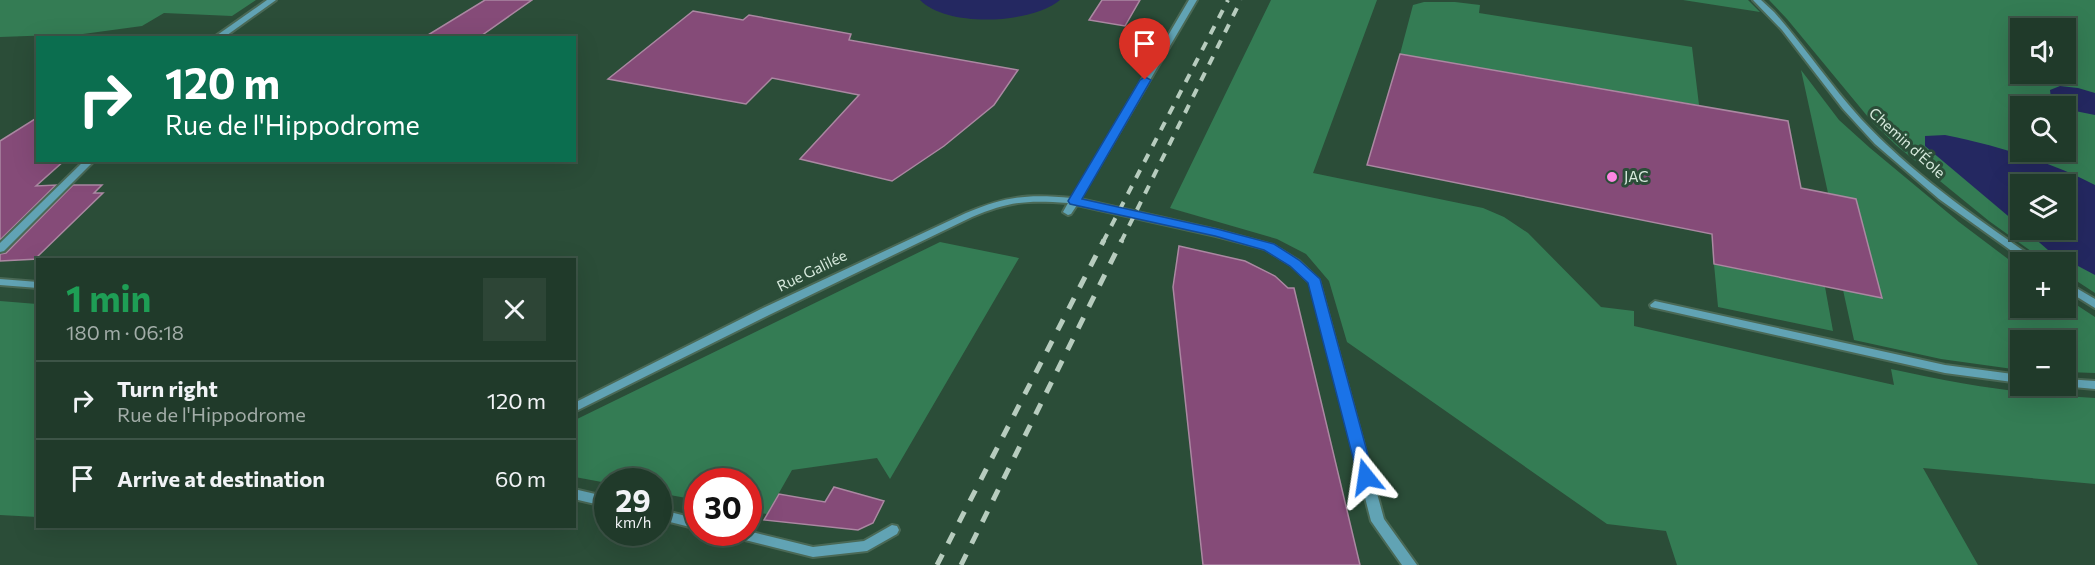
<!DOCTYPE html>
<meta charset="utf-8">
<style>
body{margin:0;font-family:Commissioner,sans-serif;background:#2d4536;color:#f1f3f6;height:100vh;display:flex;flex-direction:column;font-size:22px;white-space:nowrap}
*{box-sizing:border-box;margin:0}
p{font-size:20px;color:#a2ada8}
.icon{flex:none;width:33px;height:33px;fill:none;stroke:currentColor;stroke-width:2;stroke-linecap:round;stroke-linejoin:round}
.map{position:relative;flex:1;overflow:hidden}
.details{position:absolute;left:36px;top:258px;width:540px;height:270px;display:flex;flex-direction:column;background:#203a2a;border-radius:0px;box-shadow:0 6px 24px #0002,0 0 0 2px #3d5447}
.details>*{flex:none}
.hud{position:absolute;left:36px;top:36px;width:540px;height:126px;border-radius:0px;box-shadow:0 6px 24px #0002,0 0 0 2px #3d5447;background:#0b6e4f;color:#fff;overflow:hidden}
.fabs{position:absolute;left:2010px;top:18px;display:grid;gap:12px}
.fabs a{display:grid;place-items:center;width:66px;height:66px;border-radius:0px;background:#203a2a;box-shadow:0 6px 24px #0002,0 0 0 2px #3d5447;font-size:30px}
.speed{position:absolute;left:594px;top:468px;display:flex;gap:12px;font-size:30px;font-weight:700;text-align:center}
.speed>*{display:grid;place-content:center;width:78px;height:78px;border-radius:50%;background:#203a2a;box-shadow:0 6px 24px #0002,0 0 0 2px #3d5447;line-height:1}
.speed small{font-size:15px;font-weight:400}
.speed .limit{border:9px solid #d22;background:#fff;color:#111}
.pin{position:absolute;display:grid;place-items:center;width:51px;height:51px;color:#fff;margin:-62px -26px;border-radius:50% 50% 50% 0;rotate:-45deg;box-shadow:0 0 6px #0007}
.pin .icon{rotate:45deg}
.me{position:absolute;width:66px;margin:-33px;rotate:345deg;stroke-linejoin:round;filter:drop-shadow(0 0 4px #0008)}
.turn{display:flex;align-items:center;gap:21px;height:126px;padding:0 30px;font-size:27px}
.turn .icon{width:78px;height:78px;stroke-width:2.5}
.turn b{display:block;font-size:42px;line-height:51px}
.round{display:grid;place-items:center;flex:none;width:63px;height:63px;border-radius:0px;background:#2d4536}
.summary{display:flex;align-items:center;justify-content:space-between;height:102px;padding:0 30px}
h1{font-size:36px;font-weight:700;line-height:45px;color:#1e9e55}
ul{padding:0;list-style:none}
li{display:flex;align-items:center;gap:18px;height:78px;padding:0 30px;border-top:2px solid #3d5447}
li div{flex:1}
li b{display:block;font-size:22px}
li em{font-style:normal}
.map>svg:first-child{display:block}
.green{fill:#347c54;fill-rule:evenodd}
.water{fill:#242861}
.building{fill:#854b78;stroke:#ab88a2;stroke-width:1.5}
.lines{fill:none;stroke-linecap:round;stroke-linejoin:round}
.minor-casing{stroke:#4a6956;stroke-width:4}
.minor{fill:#61a3b4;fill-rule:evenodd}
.rail-far1{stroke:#b7ccbe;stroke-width:4;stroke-dasharray:9 9;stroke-linecap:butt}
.rail{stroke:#b7ccbe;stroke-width:5;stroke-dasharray:12 12;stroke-linecap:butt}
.route{fill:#1a73e8;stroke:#114b97;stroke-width:1.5}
.poi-dot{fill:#fd86e2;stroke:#2b4d38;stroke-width:2}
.labels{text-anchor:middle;stroke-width:6;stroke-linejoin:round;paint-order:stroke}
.street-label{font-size:15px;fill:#d7eadd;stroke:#2b4d38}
.poi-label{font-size:15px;fill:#d7eadd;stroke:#2b4d38;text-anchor:start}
</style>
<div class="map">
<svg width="2095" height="565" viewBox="0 0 2095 565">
<rect width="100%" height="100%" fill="#2b4d38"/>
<g class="green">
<polygon points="0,0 256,0 232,16 164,13 142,26 83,34 0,37"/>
<path d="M1271 0H1377L1313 173 1483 208 1504 217 1528 233 1601 307 1634 311V326L1894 385 1891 369C1958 384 2026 395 2095 398V484L1923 468 1978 565H1677L1666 531 1607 524 1347 342 1329 281 1306 254 1277 239 1170 208Z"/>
<polygon points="1683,0 1748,0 1760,12"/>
<path d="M1769 0H2095V293L2066 274V262L2045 261 1989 221 1897 146 1873 123 1787 19ZM2020 28H2066V74H2020ZM2020 106H2066V152H2020ZM2020 184H2066V230H2020Z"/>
<polygon points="1424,2 1455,2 1480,5 1479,13 1692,47 1699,105 1400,54 1413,5"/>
<polygon points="1801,70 1839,120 1870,148 1959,222 2020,268 2020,308 2066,308 2066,298 2095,317 2095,373 2066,372 2066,340 2020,340 2020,370 1941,359 1854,340 1843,290 1882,298 1856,199 1828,193"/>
<polygon points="940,242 1019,258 890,479 877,458 792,470 767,514 749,511 748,482 698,482 697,500 659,493 658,482 607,483 575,477 575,420"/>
<polygon points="1714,264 1825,287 1833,331 1718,307"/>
<polygon points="0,301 37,304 37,517 0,515"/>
</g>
<g class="water">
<path d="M920 0H1060C1031 24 947 28 920 0Z"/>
<polygon points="2060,86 2078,88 2095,93 2095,115 2075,111 2051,98 2050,90"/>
<path d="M1945 135C1995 145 2049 161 2095 185V275L2048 250 2025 230H2066V184H2020V226L1925 146V136Z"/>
</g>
<g class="building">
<polygon points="485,0 532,0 478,38 423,38"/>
<polygon points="1102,0 1140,0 1125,26 1089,20"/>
<polygon points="693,11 743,20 749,15 851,34 849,40 1018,70 994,105 944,146 892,181 800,159 859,95 772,78 746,104 608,79"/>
<polygon points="1400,54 1788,121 1801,188 1856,199 1882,298 1714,264 1712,234 1367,165"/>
<polygon points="38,117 38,160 65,160 36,186 56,185 0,240 0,141"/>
<polygon points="73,185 102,185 94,193 103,193 38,256 38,259 0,261 0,254 6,253"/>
<polygon points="1179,246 1245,261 1275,276 1288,288 1294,288 1360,565 1203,565 1173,287"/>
<polygon points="834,487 884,501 873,523 858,530 764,520 779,494 825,502"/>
</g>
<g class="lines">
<g class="minor-casing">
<g id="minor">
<polygon points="267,0 276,0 223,38 213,38"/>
<path d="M1189 0H1197L1080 199 1217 230 1273 245 1299 261 1319 280 1384 519 1417 565H1402L1371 521 1310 283 1291 265 1265 249 1216 236 1077 205 1071 214 1068 215 1063 212 1068 203C1028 200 1010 201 972 217L769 315 574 412V403L761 309 966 213C1007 196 1027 194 1072 198Z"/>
<path d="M1753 0H1761L1774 12C1805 47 1830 85 1861 119 1912 174 1975 217 2037 260L2038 262H2027L1939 199 1875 144 1843 109 1782 30Z"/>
<polygon points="85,160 95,160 4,251 0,252 0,243"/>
<polygon points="0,279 38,282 38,288 0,285"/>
<polygon points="2066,282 2095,299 2095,308 2066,290"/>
<polygon points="1655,301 1945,365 2020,375 2020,383 1945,373 1651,307 1650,305"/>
<polygon points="2066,379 2095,381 2095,389 2062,386 2066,386"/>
<polygon points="574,489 608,497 608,507 574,499"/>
<polygon points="658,509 698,519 698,529 658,519"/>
<polygon points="892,525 897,526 899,530 897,534 867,551 813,557 733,537 728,536 727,532 748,532 748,531 813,547 864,541"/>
</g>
</g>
<use href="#minor" class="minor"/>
<g class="rail-far1">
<polyline points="1103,242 1228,0"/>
<polyline points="1121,242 1241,0"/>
</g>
<g class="rail">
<polyline points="937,565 1104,240"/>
<polyline points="961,565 1122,240"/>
</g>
</g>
<polygon class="route" points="1145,77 1151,80 1082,199 1217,229 1274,244 1299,260 1320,279 1374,477 1372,482 1366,484 1360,482 1358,477 1308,283 1290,266 1264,250 1215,236 1070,204 1068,201 1140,80"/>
<circle class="poi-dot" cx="1612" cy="177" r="6"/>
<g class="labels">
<g class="street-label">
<text transform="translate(1907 143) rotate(42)" y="5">Chemin d'Éole</text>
<text transform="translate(812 271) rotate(-26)" y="5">Rue Galilée</text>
</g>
<g class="poi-label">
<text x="1624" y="182">JAC</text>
</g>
</g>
</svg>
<div class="fabs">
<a><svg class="icon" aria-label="sound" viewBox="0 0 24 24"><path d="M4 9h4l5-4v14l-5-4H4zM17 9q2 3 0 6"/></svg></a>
<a><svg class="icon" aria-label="search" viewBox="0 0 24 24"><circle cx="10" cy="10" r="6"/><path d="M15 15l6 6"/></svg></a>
<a><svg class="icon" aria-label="layers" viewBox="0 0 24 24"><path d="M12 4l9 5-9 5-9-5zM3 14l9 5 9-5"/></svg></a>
<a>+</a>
<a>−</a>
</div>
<div class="speed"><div>29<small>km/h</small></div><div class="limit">30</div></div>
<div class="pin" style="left:1145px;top:80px;background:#d93025"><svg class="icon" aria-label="arrive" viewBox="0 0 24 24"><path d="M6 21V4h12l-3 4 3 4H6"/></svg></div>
<svg class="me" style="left:1366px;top:477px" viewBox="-20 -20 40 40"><path d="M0-17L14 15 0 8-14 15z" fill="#1a73e8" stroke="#fff" stroke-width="4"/></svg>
<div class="hud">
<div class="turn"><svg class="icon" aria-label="right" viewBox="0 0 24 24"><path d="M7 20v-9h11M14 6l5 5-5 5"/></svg><div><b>120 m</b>Rue de l'Hippodrome</div></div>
</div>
<section class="details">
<div class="summary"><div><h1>1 min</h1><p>180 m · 06:18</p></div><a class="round"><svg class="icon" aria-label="close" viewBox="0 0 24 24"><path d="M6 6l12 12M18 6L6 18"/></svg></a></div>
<ul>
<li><svg class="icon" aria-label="right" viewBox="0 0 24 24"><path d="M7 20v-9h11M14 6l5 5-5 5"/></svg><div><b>Turn right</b><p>Rue de l'Hippodrome</p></div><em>120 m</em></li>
<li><svg class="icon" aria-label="arrive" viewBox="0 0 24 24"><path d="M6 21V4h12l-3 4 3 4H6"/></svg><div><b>Arrive at destination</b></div><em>60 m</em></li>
</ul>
</section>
</div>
